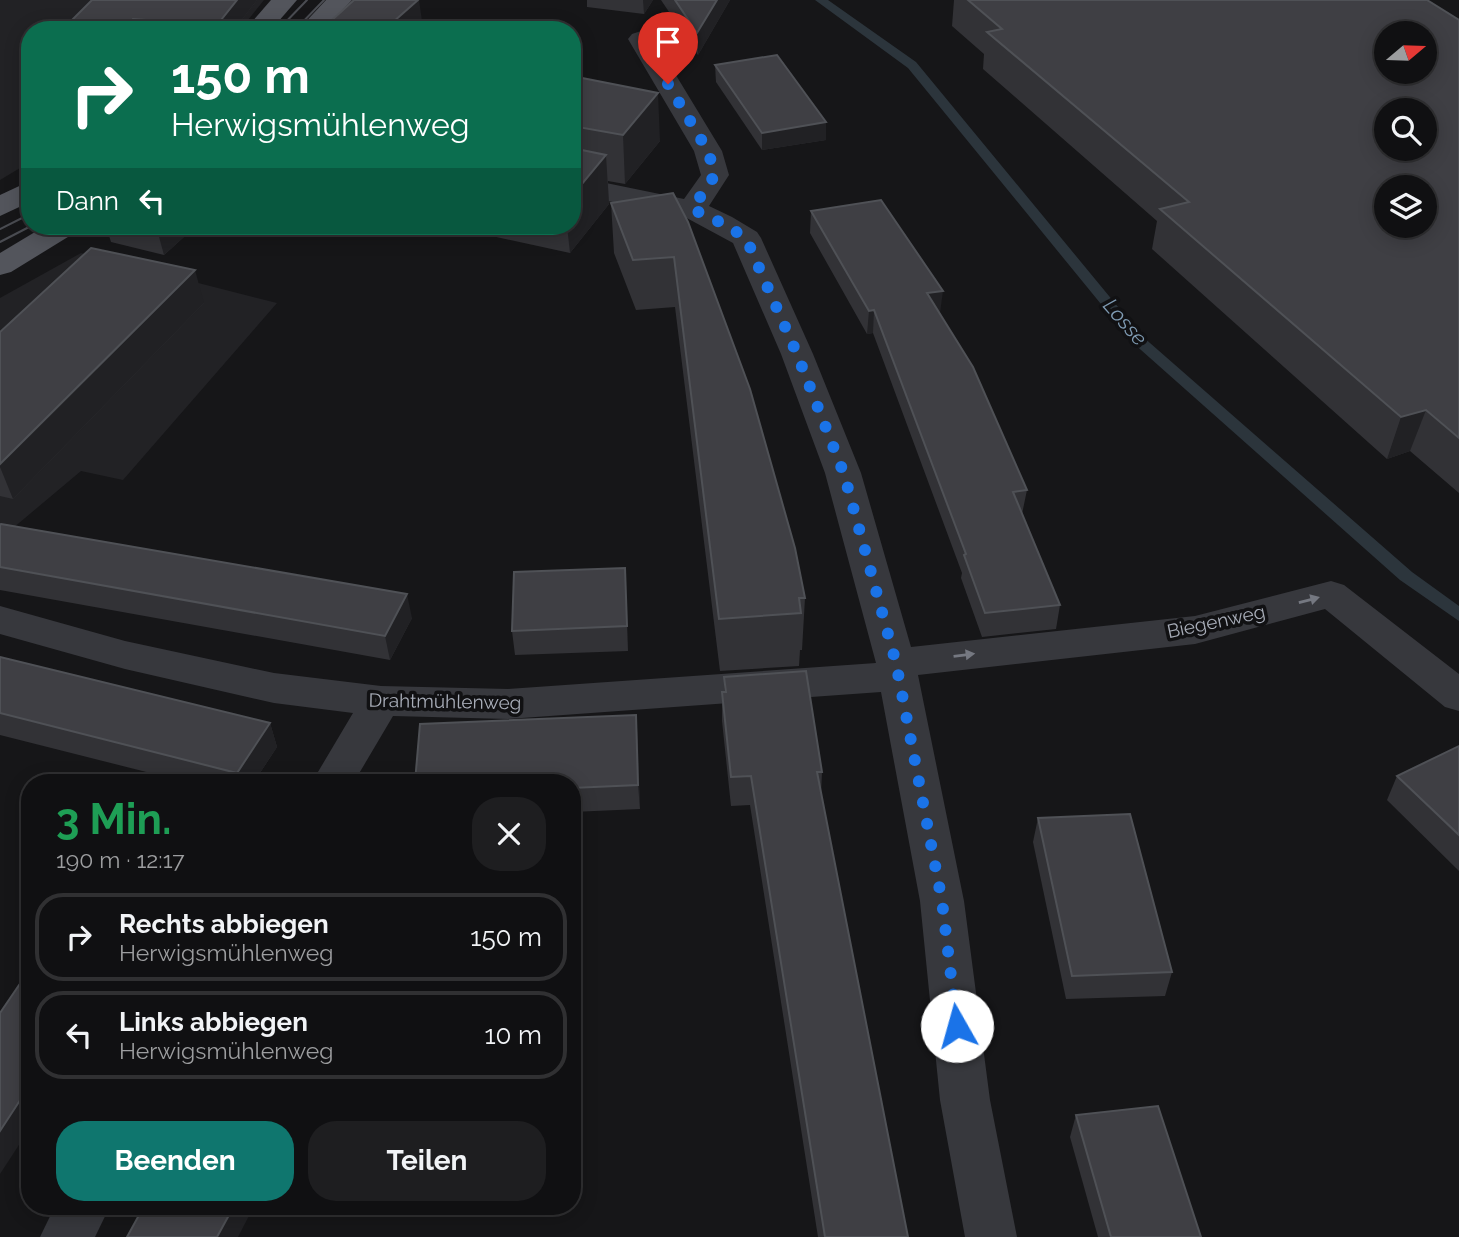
<!DOCTYPE html>
<html lang="de">
<meta charset="utf-8">
<style>
body{margin:0;font-family:Raleway,sans-serif;background:#1e1e20;color:#f1f3f6;height:100vh;display:flex;flex-direction:column;font-size:26px;white-space:nowrap}
*{box-sizing:border-box;margin:0}
p{font-size:23px;color:#9c9d9f}
.icon{flex:none;width:38px;height:38px;fill:none;stroke:currentColor;stroke-width:2;stroke-linecap:round;stroke-linejoin:round}
.map{position:relative;flex:1;overflow:hidden}
.sheet{position:absolute;left:21px;top:774px;width:560px;height:441px;display:flex;flex-direction:column;background:#101012;border-radius:28px;box-shadow:0 4px 18px #0003,0 0 0 2px #303032}
.sheet>*{flex:none}
.guide{position:absolute;left:21px;top:21px;width:560px;height:214px;border-radius:28px;box-shadow:0 4px 18px #0003,0 0 0 2px #303032;background:#0b6e4f;color:#fff;overflow:hidden}
.needle{width:46px;rotate:71deg}
.buttons{position:absolute;left:1374px;top:21px;display:grid;gap:14px}
.buttons a{display:grid;place-items:center;width:63px;height:63px;border-radius:50%;background:#101012;box-shadow:0 4px 18px #0003,0 0 0 2px #303032;font-size:35px}
.pin{position:absolute;display:grid;place-items:center;width:60px;height:60px;color:#fff;margin:-72px -30px;border-radius:50% 50% 50% 0;rotate:-45deg;box-shadow:0 0 7px #0007}
.pin .icon{rotate:45deg}
.me{position:absolute;width:77px;margin:-38px;rotate:353deg;stroke-linejoin:round;filter:drop-shadow(0 0 5px #0008)}
.turn{display:flex;align-items:center;gap:24px;height:147px;padding:0 35px;font-size:32px}
.turn .icon{width:91px;height:91px;stroke-width:2.5}
.turn b{display:block;font-size:49px;line-height:60px}
.then{display:flex;align-items:center;height:66px;padding:0 35px;background:#0003;gap:14px;font-size:26px}
.round{display:grid;place-items:center;flex:none;width:74px;height:74px;border-radius:28px;background:#1e1e20}
.summary{display:flex;align-items:center;justify-content:space-between;height:119px;padding:0 35px}
h1{font-size:42px;font-weight:700;line-height:52px;color:#1e9e55}
.button{display:flex;gap:14px;margin-top:auto;padding:14px 35px}
.button a{flex:1;height:80px;border-radius:28px;background:#0f766e;color:#fff;font-size:28px;font-weight:700;line-height:80px;text-align:center}
.button a+a{background:#1e1e20;color:#f1f3f6}
ul{padding:0;list-style:none}
li{display:flex;align-items:center;gap:21px;height:88px;margin:0 14px 10px;padding:0 21px;border:4px solid #303032;border-radius:28px}
li div{flex:1}
li b{display:block;font-size:26px}
li em{font-style:normal}
.map>svg:first-child{display:block}
.built{fill:#222225}
.lines{fill:none;stroke-linecap:round;stroke-linejoin:round}
.stream{fill:#2c353c;fill-rule:evenodd}
.street{fill:#37383d;fill-rule:evenodd}
.primary{fill:#53555c;fill-rule:evenodd}
.tram{stroke:#4a4c52;stroke-width:2}
.wall{fill:#323236}
.shaded-wall{fill:#212124}
.building{fill:#3f3f44;stroke:#4f5156;stroke-width:2;fill-rule:evenodd}
.oneway{fill:#757881}
.route{stroke:#1a73e8;stroke-width:12;stroke-dasharray:0 21.6}
.labels{text-anchor:middle;stroke-width:7;stroke-linejoin:round;paint-order:stroke}
.street-label{font-size:19px;fill:#a8adb8;stroke:#111113}
.water-label{font-size:21px;font-style:italic;fill:#7f9bb3;stroke:#111113}
</style>
<div class="map">
<svg width="1459" height="1237" viewBox="0 0 1459 1237">
<rect width="100%" height="100%" fill="#161618"/>
<g class="built">
<polygon points="0,0 264,0 240,30 30,30 30,162 0,180"/>
<polygon points="81,253 277,303 123,480 81,471 0,539 0,298"/>
</g>
<g class="lines">
<polygon class="stream" points="815,0 828,0 916,62 1142,336 1412,572 1459,606 1459,621 1400,580 1132,342 908,68"/>
<g class="street">
<polygon points="641,31 650,34 654,39 722,151 729,175 709,206 732,217 757,232 761,238 813,354 861,473 911,647 1195,616 1331,581 1344,585 1459,674 1459,711 1445,707 1325,609 1195,644 918,675 964,901 990,1100 1017,1237 965,1237 940,1100 920,901 881,692 508,719 393,716 354,782 312,782 353,713 274,703 125,669 0,634 0,606 125,641 274,673 381,686 508,689 876,663 825,473 781,354 733,243 683,216 572,194 572,176 684,199 701,175 694,151 628,39 632,34"/>
<polygon points="55,1206 110,1206 95,1237 40,1237"/>
</g>
<g class="primary">
<polygon points="271,0 297,0 271,30 245,30"/>
<polygon points="326,0 352,0 324,30 298,30"/>
<polygon points="30,181 30,202 0,216 0,195"/>
<polygon points="45,226 81,226 76,232 11,272 0,275 0,253"/>
</g>
<g class="tram">
<polyline points="278,30 307,0"/>
<polyline points="295,30 324,0"/>
<polyline points="0,229 30,214"/>
<polyline points="0,242 31,226"/>
</g>
</g>
<g class="wall">
<polygon points="92,0 257,0 234,30 62,30"/>
<polygon points="587,0 653,0 644,14 587,7"/>
<polygon points="661,0 730,0 698,55"/>
<polygon points="954,0 1427,0 1459,20 1459,493 1410,451 1387,459 1152,249 1157,221 983,69 984,54 952,26"/>
<polygon points="715,65 826,122 826,140 762,150 716,82"/>
<polygon points="572,76 660,141 625,184 608,181 609,204 570,253 446,226 572,226"/>
<polygon points="673,193 805,598 802,650 800,650 799,666 720,671 675,307 636,310 614,253 611,203"/>
<polygon points="811,211 940,313 1027,490 1022,514 1060,605 1056,629 982,637 961,578 962,573 873,333 867,334 810,233"/>
<polygon points="106,226 196,226 164,255 111,242"/>
<polygon points="204,303 13,499 0,496 0,332"/>
<polygon points="0,525 412,618 390,660 0,590"/>
<polygon points="626,593 628,651 515,655 512,631"/>
<polygon points="0,657 270,723 277,747 254,782 186,782 0,735"/>
<polygon points="724,677 822,772 821,794 908,1237 818,1237 750,805 731,806 722,721 722,692 724,692"/>
<polygon points="636,715 640,809 572,812 572,782"/>
<polygon points="1459,746 1459,871 1387,800 1397,776"/>
<polygon points="1038,818 1172,972 1165,996 1066,999 1033,842"/>
<polygon points="1076,1115 1201,1237 1098,1237 1070,1137"/>
</g>
<g class="shaded-wall">
<polygon points="237,0 257,0 234,30 218,30 217,25"/>
<polygon points="419,0 422,21 412,30 384,30"/>
<polygon points="643,0 653,0 644,14"/>
<polygon points="717,0 730,0 698,55 697,33"/>
<polygon points="133,19 136,30 123,30"/>
<polygon points="658,93 660,141 625,184 623,135"/>
<polygon points="826,122 826,140 762,150 762,133"/>
<polygon points="606,155 609,204 570,253 567,226 572,226 572,196"/>
<polygon points="156,226 196,226 164,255"/>
<polygon points="195,270 204,303 13,499 0,467 0,464"/>
<polygon points="943,291 940,313 927,293"/>
<polygon points="874,310 873,333 867,334 869,311"/>
<polygon points="1426,410 1410,451 1387,459 1401,417"/>
<polygon points="407,594 412,618 390,660 385,636"/>
<polygon points="636,715 638,740 640,809 638,785"/>
<polygon points="270,723 277,747 254,782 240,782 237,773"/>
<polygon points="30,1085 30,1128 0,1174 0,1131"/>
<polygon points="234,1206 254,1206 238,1237 217,1237"/>
</g>
<g class="building">
<polygon points="92,0 237,0 217,25 133,19 123,30 62,30"/>
<polygon points="354,0 418,0 384,30 321,30"/>
<polygon points="675,0 717,0 697,33"/>
<path d="M968 0H1427L1459 20V438L1426 410 1401 417 1160 209 1189 202 987 32 1002 29ZM1386 33H1424V72H1386ZM1386 110H1424V149H1386ZM1386 187H1424V226H1386Z"/>
<polygon points="777,55 826,122 762,133 715,65"/>
<polygon points="572,76 658,93 623,135 572,126"/>
<polygon points="572,148 606,155 572,196"/>
<polygon points="673,193 688,222 750,389 795,548 805,598 799,598 801,613 719,619 674,257 633,260 611,203"/>
<polygon points="881,200 943,291 927,293 973,367 1027,490 1013,492 1060,605 985,613 964,555 966,554 874,310 869,311 811,211"/>
<polygon points="91,248 195,270 0,464 0,332"/>
<polygon points="1,524 407,594 385,636 0,567 0,525"/>
<polygon points="625,568 627,626 512,631 514,572"/>
<polygon points="0,657 270,723 237,773 0,713"/>
<polygon points="806,671 822,772 817,772 908,1237 825,1237 751,776 731,777 722,692 726,692 724,677"/>
<polygon points="636,715 638,785 572,788 572,782 415,782 420,724"/>
<polygon points="1459,746 1459,835 1397,776"/>
<polygon points="1130,814 1172,972 1072,976 1038,818"/>
<polygon points="30,969 30,1085 0,1131 0,1013"/>
<polygon points="1158,1106 1201,1237 1111,1237 1076,1115"/>
<polygon points="144,1206 234,1206 217,1237 127,1237"/>
</g>
<defs><path id="oneway-solid" d="M-6-.8H1V-3.2L6.5 0L1 3.2V.8H-6Z" transform="scale(1.75)"/></defs>
<g class="oneway">
<use href="#oneway-solid" transform="translate(1309 600) rotate(-15)"/>
<use href="#oneway-solid" transform="translate(964 655) rotate(-7)"/>
</g>
<g class="lines">
<polyline class="route" points="668,84 708,151 715,175 692,209 722,223 746,238 797,354 844,474 896,663 942,901 957,1026"/>
</g>
<g class="labels">
<g class="street-label">
<text transform="translate(1216 621) rotate(-12)" y="7">Biegenweg</text>
<text transform="translate(445 701) rotate(1)" y="7">Drahtmühlenweg</text>
</g>
<g class="water-label">
<text transform="translate(1125 322) rotate(49)" y="7">Losse</text>
</g>
</g>
</svg>
<div class="buttons">
<a><svg class="needle" viewBox="-14 -14 28 28"><path d="M0-13l5 13h-10z" fill="#e53935"/><path d="M0 13l5-13h-10z" fill="#9c9d9f"/></svg></a>
<a><svg class="icon" aria-label="search" viewBox="0 0 24 24"><circle cx="10" cy="10" r="6"/><path d="M15 15l6 6"/></svg></a>
<a><svg class="icon" aria-label="layers" viewBox="0 0 24 24"><path d="M12 4l9 5-9 5-9-5zM3 14l9 5 9-5"/></svg></a>
</div>
<div class="pin" style="left:668px;top:84px;background:#d93025"><svg class="icon" aria-label="arrive" viewBox="0 0 24 24"><path d="M6 21V4h12l-3 4 3 4H6"/></svg></div>
<svg class="me" style="left:957px;top:1026px" viewBox="-20 -20 40 40"><circle r="19" fill="#fff"/><path d="M0-13L10 11 0 6-10 11z" fill="#1a73e8"/></svg>
<div class="guide">
<div class="turn"><svg class="icon" aria-label="right" viewBox="0 0 24 24"><path d="M7 20v-9h11M14 6l5 5-5 5"/></svg><div><b>150 m</b>Herwigsmühlenweg</div></div>
<div class="then">Dann<svg class="icon" aria-label="left" viewBox="0 0 24 24"><path d="M17 20v-9H6M10 6l-5 5 5 5"/></svg></div>
</div>
<section class="sheet">
<div class="summary"><div><h1>3 Min.</h1><p>190 m · 12:17</p></div><a class="round"><svg class="icon" aria-label="close" viewBox="0 0 24 24"><path d="M6 6l12 12M18 6L6 18"/></svg></a></div>
<ul>
<li><svg class="icon" aria-label="right" viewBox="0 0 24 24"><path d="M7 20v-9h11M14 6l5 5-5 5"/></svg><div><b>Rechts abbiegen</b><p>Herwigsmühlenweg</p></div><em>150 m</em></li>
<li><svg class="icon" aria-label="left" viewBox="0 0 24 24"><path d="M17 20v-9H6M10 6l-5 5 5 5"/></svg><div><b>Links abbiegen</b><p>Herwigsmühlenweg</p></div><em>10 m</em></li>
</ul>
<div class="button"><a>Beenden</a><a>Teilen</a></div>
</section>
</div>
